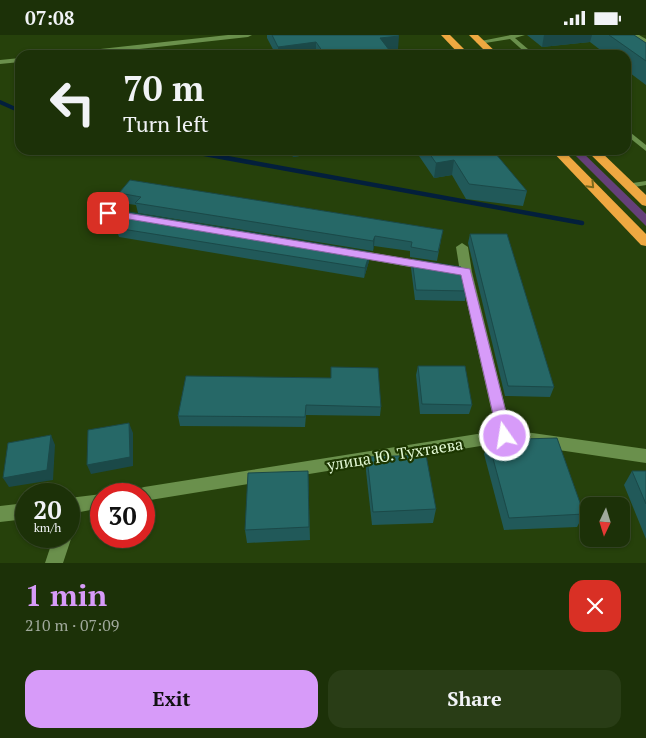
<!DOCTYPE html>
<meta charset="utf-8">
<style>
body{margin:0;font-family:"PT Serif",serif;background:#293d16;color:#f1f3f6;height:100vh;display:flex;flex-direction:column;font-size:19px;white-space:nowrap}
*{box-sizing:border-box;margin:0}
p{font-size:16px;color:#a0a99c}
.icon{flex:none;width:28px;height:28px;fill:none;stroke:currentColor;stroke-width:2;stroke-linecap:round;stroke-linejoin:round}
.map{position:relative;height:528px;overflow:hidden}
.drawer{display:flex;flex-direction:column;background:#1c3108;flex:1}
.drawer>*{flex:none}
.guide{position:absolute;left:15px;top:15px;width:616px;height:105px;border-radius:15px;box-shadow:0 1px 4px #0004,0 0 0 1px #3a4c29;background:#1c3108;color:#f1f3f6;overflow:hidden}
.needle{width:32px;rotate:184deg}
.tools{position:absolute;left:580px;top:462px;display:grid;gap:10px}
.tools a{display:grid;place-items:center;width:50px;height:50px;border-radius:10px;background:#1c3108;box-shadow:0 1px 4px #0004,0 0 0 1px #3a4c29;font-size:25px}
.speed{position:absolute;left:15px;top:448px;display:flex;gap:10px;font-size:25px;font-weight:700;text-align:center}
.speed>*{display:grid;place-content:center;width:65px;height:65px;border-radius:50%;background:#1c3108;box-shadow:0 1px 4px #0004,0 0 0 1px #3a4c29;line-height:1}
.speed small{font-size:12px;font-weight:400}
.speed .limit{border:8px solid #d22;background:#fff;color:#111}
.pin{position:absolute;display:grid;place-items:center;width:42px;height:42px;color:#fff;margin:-21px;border-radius:10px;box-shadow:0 2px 8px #0006}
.me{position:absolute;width:55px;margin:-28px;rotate:347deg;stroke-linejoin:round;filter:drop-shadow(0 0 4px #0008)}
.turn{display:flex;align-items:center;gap:18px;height:105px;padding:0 25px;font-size:22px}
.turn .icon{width:65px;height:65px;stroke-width:2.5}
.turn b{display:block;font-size:35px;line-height:42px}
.round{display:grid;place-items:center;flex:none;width:52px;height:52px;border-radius:15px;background:#293d16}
.overview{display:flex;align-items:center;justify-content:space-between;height:85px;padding:0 25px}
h1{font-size:30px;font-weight:800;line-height:38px;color:#d79bf9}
.button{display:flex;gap:10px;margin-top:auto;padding:10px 25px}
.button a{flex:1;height:58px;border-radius:15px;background:#d79bf9;color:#111;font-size:20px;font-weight:800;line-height:58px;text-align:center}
.button a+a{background:#293d16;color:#f1f3f6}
.status{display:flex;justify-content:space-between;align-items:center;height:35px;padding:0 25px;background:#1c3108;direction:ltr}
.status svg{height:14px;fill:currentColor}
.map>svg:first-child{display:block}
.green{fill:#654079}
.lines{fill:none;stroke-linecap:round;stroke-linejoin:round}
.stream-far1{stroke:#031f3c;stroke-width:4}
.stream{stroke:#031f3c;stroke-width:4.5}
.lane{fill:#6a904c;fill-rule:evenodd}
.street{fill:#6a904c;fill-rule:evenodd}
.highway{fill:#eea841;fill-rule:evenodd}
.wall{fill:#215959}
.shaded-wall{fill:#1b4948}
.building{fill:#266867;stroke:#1b4948}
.oneway{stroke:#7a691d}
.route{fill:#d79bf9;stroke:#8c65a2}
.labels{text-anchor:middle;stroke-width:4.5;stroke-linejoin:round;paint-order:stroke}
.near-street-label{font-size:16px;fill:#e3f9d5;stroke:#1c3600}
</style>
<div class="status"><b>07:08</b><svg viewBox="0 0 49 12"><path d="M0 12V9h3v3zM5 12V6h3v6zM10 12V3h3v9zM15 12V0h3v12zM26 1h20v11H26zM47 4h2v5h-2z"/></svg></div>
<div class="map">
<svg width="646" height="528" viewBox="0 0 646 528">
<rect width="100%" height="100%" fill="#26410b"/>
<polygon class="green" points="570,115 580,115 646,179 646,191"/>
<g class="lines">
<polyline class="stream-far1" points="0,67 20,76"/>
<polyline class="stream" points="183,115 582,188"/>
<g class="lane">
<polygon points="511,0 525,0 515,3 535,20 528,20 510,4 479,9 476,7"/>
<polygon points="632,0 639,0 646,4 646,9"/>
<polygon points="626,94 646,110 646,116 626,100"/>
<polygon points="646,146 646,150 629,153 625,151 626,149"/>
</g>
<g class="street">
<polygon points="228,0 252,0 248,2 85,20 60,20 64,18"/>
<polygon points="20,23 20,27 0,29 0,25"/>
<polygon points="108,175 143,181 148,184 143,187 104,180 103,178"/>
<polygon points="462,208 468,212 472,237 511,395 646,414 646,428 505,407 144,466 144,459 136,459 138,454 144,452 496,396 460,237 456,212"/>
<polygon points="352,214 426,227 432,231 426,235 348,221 346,218 348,215"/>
<polygon points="102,459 101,473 80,477 75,491 69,493 69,463"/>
<polygon points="26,468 26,484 0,487 0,471"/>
<polygon points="69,495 72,501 63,528 45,528 54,501 69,501"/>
</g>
<g class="highway">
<polygon points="441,0 450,0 470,20 460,20"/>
<polygon points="469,0 478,0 499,20 489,20"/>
<polygon points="551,115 563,115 646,199 646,211 641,210"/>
<polygon points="586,115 599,115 646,160 646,171 642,170"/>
</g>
</g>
<g class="wall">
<polygon points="267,0 398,0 398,14 389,14 393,20 276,20 267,3"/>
<polygon points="527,0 634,0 646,8 646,50 626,35 626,20 607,20 590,7 542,12"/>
<polygon points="290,115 319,115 319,118 293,122"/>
<polygon points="415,115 469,115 473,120 527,156 523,171 466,164 452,140 434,143"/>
<polygon points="119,158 441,205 437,226 410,222 410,216 374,211 373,216 138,178 136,170 121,168"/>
<polygon points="116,193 370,217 369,226 364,243 119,202"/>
<polygon points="470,199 554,352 550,362 505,361 468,208"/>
<polygon points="412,224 467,256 465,266 415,265 411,233"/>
<polygon points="418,331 472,370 469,379 420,379 416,340"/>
<polygon points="186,341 381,372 380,381 306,380 305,392 180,391 178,381"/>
<polygon points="488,405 584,479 577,492 504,495 484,419"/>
<polygon points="367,422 436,474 433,488 372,490 366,436"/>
<polygon points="308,436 310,505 247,508 245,495"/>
<polygon points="632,436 646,436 646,504 624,450"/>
</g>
<g class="shaded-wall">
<polygon points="544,0 592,0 590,7 542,12"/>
<polygon points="399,1 398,14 379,16 380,3"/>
<polygon points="316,7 316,20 278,20 278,12"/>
<polygon points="292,115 319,115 319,118 293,122"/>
<polygon points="454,125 452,140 434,143 436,128"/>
<polygon points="375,201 374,211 373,216 373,206"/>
<polygon points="370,217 369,226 364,243 365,233"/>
<polygon points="129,388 133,398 133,431 91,439 87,430"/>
<polygon points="51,400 55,410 53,445 9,452 3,443"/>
</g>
<g class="building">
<polygon points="272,0 398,0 399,1 380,3 393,20 325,20 316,7 278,12"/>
<polygon points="609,0 634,0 646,8 646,26"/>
<polygon points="274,18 275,20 253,20"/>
<polygon points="427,115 469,115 473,120 495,118 527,156 469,149 454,125 436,128"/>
<polygon points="130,145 443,195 438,217 411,212 412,207 375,201 373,206 135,168 141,162 119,158"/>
<polygon points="129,177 370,217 365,233 116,193"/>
<polygon points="470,199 507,199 554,352 508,351"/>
<polygon points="412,224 461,232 467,256 416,255"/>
<polygon points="418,331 465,331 472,370 422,369"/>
<polygon points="331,332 378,333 381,372 306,370 305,382 178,381 186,341 331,343"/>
<polygon points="129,388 130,422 87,430 88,395"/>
<polygon points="51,400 47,435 3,443 8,408"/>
<polygon points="557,403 584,479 509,483 488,405"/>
<polygon points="426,420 436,474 373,477 367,422"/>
<polygon points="308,436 309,492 245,495 248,438"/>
<polygon points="632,436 646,436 646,469"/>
</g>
<defs><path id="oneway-chevron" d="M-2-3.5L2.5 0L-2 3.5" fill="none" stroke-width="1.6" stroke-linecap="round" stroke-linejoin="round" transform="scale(1.25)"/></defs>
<use class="oneway" href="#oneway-chevron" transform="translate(591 150) rotate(46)"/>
<polygon class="route" points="108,175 470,234 512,401 510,405 505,407 500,405 498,401 461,240 105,180 104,178"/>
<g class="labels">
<g class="near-street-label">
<text transform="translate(395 419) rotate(-9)" y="6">улица Ю. Тухтаева</text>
</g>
</g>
</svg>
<div class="tools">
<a><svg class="needle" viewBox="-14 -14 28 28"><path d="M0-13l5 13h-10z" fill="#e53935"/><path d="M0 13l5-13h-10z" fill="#a0a99c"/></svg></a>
</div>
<div class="speed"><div>20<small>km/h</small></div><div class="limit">30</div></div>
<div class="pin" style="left:108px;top:178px;background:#d93025"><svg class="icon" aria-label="arrive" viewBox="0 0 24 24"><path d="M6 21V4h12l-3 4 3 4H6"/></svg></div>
<svg class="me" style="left:505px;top:401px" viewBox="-20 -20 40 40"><circle r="17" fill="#d79bf9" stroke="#fff" stroke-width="3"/><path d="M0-11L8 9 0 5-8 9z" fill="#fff"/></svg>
<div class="guide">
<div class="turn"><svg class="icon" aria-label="left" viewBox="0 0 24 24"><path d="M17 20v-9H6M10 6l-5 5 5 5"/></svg><div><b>70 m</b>Turn left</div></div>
</div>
</div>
<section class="drawer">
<div class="overview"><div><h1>1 min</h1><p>210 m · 07:09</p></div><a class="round" style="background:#d93025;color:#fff"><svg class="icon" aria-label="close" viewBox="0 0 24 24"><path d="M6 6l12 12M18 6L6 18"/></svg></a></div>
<div class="button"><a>Exit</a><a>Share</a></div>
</section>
